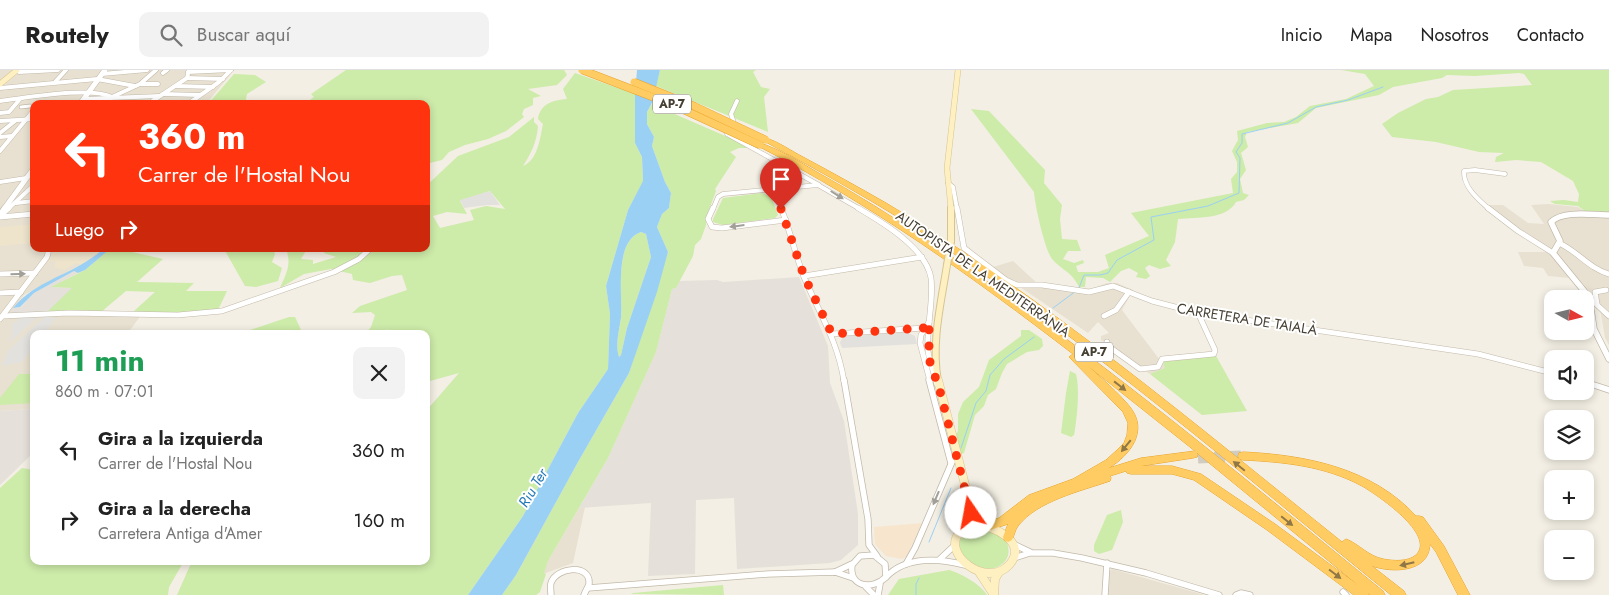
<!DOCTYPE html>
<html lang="es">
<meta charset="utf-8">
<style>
body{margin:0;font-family:Jost,sans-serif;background:#f2f2f2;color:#222;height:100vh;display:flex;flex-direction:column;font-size:19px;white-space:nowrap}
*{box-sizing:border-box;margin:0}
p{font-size:16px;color:#767676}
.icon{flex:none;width:28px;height:28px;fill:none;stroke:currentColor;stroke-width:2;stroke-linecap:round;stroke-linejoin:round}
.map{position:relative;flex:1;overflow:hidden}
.sheet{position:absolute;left:30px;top:260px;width:400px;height:235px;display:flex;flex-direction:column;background:#fff;border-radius:10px;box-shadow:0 2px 8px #0003}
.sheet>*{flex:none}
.guide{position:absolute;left:30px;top:30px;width:400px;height:152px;border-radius:10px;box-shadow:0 2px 8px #0003;background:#ff340f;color:#fff;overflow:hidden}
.needle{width:32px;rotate:98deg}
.fabs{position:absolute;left:1544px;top:220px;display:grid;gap:10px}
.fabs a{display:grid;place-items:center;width:50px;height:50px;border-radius:10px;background:#fff;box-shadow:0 2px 8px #0003;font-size:25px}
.pin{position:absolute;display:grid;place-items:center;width:42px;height:42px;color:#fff;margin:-51px -21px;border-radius:50% 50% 50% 0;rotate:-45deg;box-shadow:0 0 5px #0007}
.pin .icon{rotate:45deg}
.me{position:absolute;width:55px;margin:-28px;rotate:348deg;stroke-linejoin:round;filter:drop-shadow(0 0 4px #0008)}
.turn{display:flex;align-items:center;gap:18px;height:105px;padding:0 25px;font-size:22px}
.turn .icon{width:65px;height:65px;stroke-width:2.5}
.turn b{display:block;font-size:35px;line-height:42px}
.then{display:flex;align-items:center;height:48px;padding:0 25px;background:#0003;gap:10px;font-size:19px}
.round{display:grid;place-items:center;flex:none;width:52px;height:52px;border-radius:10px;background:#f2f2f2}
.overview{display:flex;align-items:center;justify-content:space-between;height:85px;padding:0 25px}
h1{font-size:30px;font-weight:700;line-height:38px;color:#1e9e55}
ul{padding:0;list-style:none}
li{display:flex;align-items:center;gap:15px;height:70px;padding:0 25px}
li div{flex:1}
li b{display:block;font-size:19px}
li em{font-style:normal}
header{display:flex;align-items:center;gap:30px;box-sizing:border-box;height:70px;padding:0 25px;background:#fff;border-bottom:1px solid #e0e0e0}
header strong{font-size:24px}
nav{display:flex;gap:28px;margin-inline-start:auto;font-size:18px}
.search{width:350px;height:45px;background:#f2f2f2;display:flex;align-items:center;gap:12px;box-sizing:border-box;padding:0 18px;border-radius:10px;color:#767676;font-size:19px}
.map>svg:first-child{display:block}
.residential{fill:#e8e1d1}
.commercial{fill:#f7e5cd}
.industrial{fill:#e5e0d9}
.education{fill:#eee4cc}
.green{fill:#cdeba9;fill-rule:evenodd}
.parking{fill:#e3e1dd}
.water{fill:#9bd0f5;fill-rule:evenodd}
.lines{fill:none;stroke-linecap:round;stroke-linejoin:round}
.stream{stroke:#9bd0f5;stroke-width:1}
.motorway-tunnel{stroke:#d0ccc1;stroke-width:11;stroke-dasharray:11 5;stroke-linecap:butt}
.pedestrian-casing{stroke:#c2b9a9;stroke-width:4.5}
.minor-far2-casing{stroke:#c2b9a9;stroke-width:5}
.minor-far1-casing{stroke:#c2b9a9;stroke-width:6}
.minor-casing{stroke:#c2b9a9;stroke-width:7}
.tertiary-far1-casing{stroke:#c2b9a9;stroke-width:6}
.tertiary-casing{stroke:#c2b9a9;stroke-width:7}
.secondary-far2-casing{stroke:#d6c490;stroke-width:6}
.secondary-far1-casing{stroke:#d6c490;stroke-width:8}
.secondary-casing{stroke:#d6c490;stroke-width:9}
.motorway-casing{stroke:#e8a329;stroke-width:1}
.pedestrian{stroke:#fff;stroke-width:3}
.minor-far2{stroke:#fff;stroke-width:4}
.minor-far1{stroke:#fff;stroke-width:5}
.minor{stroke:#fff;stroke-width:5.5}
.tertiary-far1{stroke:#fff;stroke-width:5}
.tertiary{stroke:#fff;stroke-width:5.5}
.secondary-far2{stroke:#fff0c2;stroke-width:5}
.secondary-far1{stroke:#fff0c2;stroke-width:6}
.secondary{stroke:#fff0c2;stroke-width:8}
.motorway{fill:#ffcc63;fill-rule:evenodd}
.secondary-bridge-casing{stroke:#d6c490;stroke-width:8;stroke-linecap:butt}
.motorway-bridge-casing{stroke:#e8a329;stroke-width:8;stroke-linecap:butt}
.secondary-bridge{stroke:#fff0c2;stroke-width:6}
.motorway-bridge{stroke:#ffcc63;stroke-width:7}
.oneway{fill:#a29f99}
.oneway2{fill:#907746}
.route{stroke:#ff340f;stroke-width:9;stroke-dasharray:0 16.2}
.labels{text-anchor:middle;stroke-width:4;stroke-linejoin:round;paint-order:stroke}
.shield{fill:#fff;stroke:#7e7970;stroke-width:1}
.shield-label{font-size:12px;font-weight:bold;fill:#463f33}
.street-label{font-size:14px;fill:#463f33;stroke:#fff}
.water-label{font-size:15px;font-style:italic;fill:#257ab8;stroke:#fff}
</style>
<header>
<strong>Routely</strong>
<div class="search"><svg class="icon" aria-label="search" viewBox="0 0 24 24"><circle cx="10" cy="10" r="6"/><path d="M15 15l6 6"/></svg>Buscar aquí</div>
<nav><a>Inicio</a><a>Mapa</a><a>Nosotros</a><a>Contacto</a></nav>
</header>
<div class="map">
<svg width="1609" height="525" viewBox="0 0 1609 525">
<rect width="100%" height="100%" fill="#f3efe4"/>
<g class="residential">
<polygon points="0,0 231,0 228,5 230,5 206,34 34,34 34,179 103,179 88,191 24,225 8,245 142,244 127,264 34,264 34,339 0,341"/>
<polygon points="1548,134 1578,137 1587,143 1609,145 1609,275 1605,268 1599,233 1579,209 1548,206 1543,198 1524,196 1518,182 1555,182 1531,169 1488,135 1503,135 1528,153 1544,154 1531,135"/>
<polygon points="1013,191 1038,214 1091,219 1107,213 1117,213 1133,220 1122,240 1166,298 1150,304 1101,270 1101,266 1109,263 1098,252 1088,263 1020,217 993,197"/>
<polygon points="585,437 573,493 543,504 548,491 579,438"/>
<polygon points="1112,499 1205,525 1107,525 1110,501"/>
</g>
<polygon class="commercial" points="922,453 907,486 902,489 886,486 875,474 874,457"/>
<g class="industrial">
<polygon points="74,201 78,203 52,217 73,218 46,244 7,246 13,238 21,237 34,223"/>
<polygon points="799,207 828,276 830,313 844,351 858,444 858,475 841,490 830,493 737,499 734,428 696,430 695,504 648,506 651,433 579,438 608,388 656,282 672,219 676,218 679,211 717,210 723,212"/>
<polygon points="34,339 34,382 0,415 0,341"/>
</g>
<g class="education">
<polygon points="34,154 34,173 0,176 0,157"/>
<polygon points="52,179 103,179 88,191 82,195 76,193 64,200 54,197 56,191 47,192"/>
</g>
<g class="green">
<polygon points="346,0 564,0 567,5 557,15 528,19 541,26 533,28 533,35 524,39 522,44 524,47 506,61 488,69 465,75 449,82 442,90 426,94 426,34 304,34 314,27 311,24"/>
<polygon points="660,0 756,0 753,2 761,17 770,19 764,27 768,62 656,16"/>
<path d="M1341 0H1609V142L1604 145 1586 142 1578 136 1555 134 1550 131 1564 130 1578 132 1579 124 1573 111 1541 92 1516 90 1495 92 1496 87 1504 83 1479 82 1436 72 1392 67 1382 54 1398 43 1426 29 1438 27 1453 20 1532 15 1524 4 1519 3 1475 6 1447 5 1442 8 1393 17 1379 25 1316 38 1298 53 1247 62 1245 67 1248 77 1241 83 1246 100 1240 109 1243 123 1249 125 1244 130 1236 132C1226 150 1197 147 1178 149L1175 172 1166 190 1171 196 1160 199 1149 195 1145 198 1150 206 1146 209 1136 207 1138 203 1129 198 1121 201 1110 212 1103 208 1086 207 1085 217H1079C1072 202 1063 201 1053 190 1045 182 1035 135 1034 122L971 39 989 41 1045 100 1044 113 1062 135 1060 149 1062 169 1077 170 1081 181H1068L1063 189 1074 193 1083 190 1084 193 1076 196 1078 202H1098L1109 198 1105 185 1149 166 1131 143 1233 123 1231 109 1237 102V92L1232 81 1238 70 1237 61 1267 53 1284 52 1296 47 1310 36 1346 29 1374 16 1365 4Z"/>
<path d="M575 3 635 24V73L642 87 643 112 628 140 606 216 610 244 608 299 578 343 523 446 468 525H177L192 491H426V341L459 303 430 311 426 323V264H387L389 260C380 259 373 264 365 264L371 257 375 245 371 242 352 243 360 236 407 220 402 205 392 206 370 213 353 210 352 204 331 199 304 204 280 218C286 204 292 195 286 179H307L301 189 313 190V194L336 187 324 183 326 179H426V116L458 86 509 67 534 47V52L538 56C537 71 531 84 523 96 538 90 540 68 543 54L538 49C540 34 553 30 567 29L563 19ZM490 121 505 139 486 136 470 140 474 150 440 158 433 146 447 142 467 144 460 131Z"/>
<polygon points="234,4 255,5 266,12 247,24 245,34 208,34"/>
<polygon points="654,30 663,34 663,39 753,78 739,78 730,82 736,87 715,119 716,121 706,148 706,155 701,169 695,175 693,186 676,218 672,219 656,282 608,388 548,491 544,503 546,504 540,522 536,525 502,525 516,505 578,392 629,303 668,182 657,157 662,144 669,138 671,123 665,112 652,76 654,67 647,54 647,42"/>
<polygon points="762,123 771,127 778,145 775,148 723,155 713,152 713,149 723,128"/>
<path d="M641 162 646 164 651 187 627 258 621 285 619 287C615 274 619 262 621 249 623 227 613 171 641 162Z"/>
<polygon points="110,179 119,179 163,189 137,212 194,213 186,221 227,221 218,240 190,243 133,242 155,222 126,221 101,242 48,241 72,218 51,217 85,200"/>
<polygon points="224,179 273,179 275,184 272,192 282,198 278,211 256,217 245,216"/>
<polygon points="289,247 295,247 303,264 238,264"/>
<polygon points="1021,260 1029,260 1042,269 1043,276 1039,280 1027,282 1007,294 1002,303 996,319 988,325 984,336 975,345 964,383 961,384 955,366 958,361 958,344 963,332 979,317 989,290 1021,266"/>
<polygon points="1216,286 1247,341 1202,345 1150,304 1165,298 1163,293 1166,291"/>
<path d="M1070 301 1076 304C1080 320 1077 348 1074 365L1071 367 1061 363 1066 323Z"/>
<polygon points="19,304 34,304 34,333 0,335 0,328"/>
<polygon points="22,398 34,400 34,491 184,491 169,517 168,525 0,525 0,418"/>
<polygon points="1121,440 1123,452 1112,480 1099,484 1094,481 1094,475 1107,445"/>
<path d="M974 457C987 459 1000 460 1007 473 1009 478 1009 484 1007 488 993 516 931 482 974 457Z"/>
<path d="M949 500C962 504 980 514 987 525H888L899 509Z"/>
<polygon points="723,515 724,525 631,524 633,523"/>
</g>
<g class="parking">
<polygon points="490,121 500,135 487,135 464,138 460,130"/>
<polygon points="39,246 11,271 9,271 12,264 12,253 17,252 19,247"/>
<polygon points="44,247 56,248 44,264 34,264 34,277 22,292 2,296 8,281"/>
<polygon points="906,262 915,266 917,274 842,278 840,273 842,268 847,266"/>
</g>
<g class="water">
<path d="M637 0H660L653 31 647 42V54L654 67 652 76 665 112 671 123 669 138 662 144 657 157 668 182 657 222 629 303 578 392 516 505 502 525H468L523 446 578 343 608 299 610 244 606 216 628 140 643 111 642 87 635 73V24ZM641 162 646 164 651 187 627 258 621 285 619 287C615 274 619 262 621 248 623 227 613 171 641 162Z"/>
<path d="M103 179H110L85 200 78 203 74 201 34 223 20 237 13 238C38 208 75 205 103 179Z"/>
</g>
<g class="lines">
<g class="stream">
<polyline points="1079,218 1084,205 1100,205 1108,203 1117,190 1154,170 1151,147 1208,136 1239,123 1240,88 1236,82 1242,73 1242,64 1288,53 1316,37 1348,30 1383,17"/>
<polyline points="1053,238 1076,221"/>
<polyline points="961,378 976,333 986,321 990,305 1004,289 1034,267"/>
<polyline points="929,472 951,418"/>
<polyline points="916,525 916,514 919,508"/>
</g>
<polyline class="motorway-tunnel" points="1198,388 1243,386"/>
<g class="pedestrian-casing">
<polyline id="pedestrian" points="21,37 30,36"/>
</g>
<g class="minor-far2-casing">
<g id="minor-far2">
<polyline points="19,2 58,0"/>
<polyline points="188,2 231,0"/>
<polyline points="163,3 167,0"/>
<polyline points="102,4 147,0"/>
<polyline points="187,8 223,9"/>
<polyline points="55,12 66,0"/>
<polyline points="141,14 158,14"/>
<polyline points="176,16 213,17"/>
<polyline points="0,18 97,9 135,16"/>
<polyline points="163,24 199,25"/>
<polyline points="84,29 160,26"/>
<path d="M0 31C27 28 90 16 112 27"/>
<polyline points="737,31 731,44 734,53 727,60 727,64 819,115"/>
<polyline points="104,34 112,27 140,14 156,0"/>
<polyline points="148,34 187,8 189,0"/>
<polyline points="188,34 219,12 231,0"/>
<polyline points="0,43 9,42 20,29"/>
<polyline points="0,51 34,49"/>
<polyline points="0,63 15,51"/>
<polyline points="0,67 12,66"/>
<polyline points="0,81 34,40"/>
<polyline points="0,112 26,108"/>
<polyline points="948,113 953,117 957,139"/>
<polyline points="773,119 781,139"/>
<polyline points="16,133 34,131"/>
<polyline points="8,139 34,115"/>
<polyline points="713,139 718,127 723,124 818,115 860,139"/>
<path d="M1489 139C1478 129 1463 117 1464 101L1475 100 1505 104"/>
</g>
</g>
<g class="minor-far1-casing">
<g id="minor-far1">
<polyline points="713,138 708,149 712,157 722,158 786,150"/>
<path d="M781 138C790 160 795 184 804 207 820 245 837 269 844 311"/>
<path d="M858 138C882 152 926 178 931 208 934 230 926 259 928 281 929 291 934 302 936 311"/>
<polyline points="957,138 964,178 1006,210 1017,215 1042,215 1089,222 1113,216 1152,231 1198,243 1478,284 1552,303"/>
<polyline points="1488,138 1518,161 1553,183"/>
<polyline points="2,144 9,138"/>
<polyline points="0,147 34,144"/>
<path d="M1559 173C1577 181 1590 199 1609 204"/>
<polyline points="0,204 35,203"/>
<polyline points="804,206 922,187"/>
<polyline points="0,223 21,222"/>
<polyline points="1595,233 1609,246"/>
<polyline points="1597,234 1595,222 1606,220"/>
<polyline points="3,246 69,243 178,245 222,241 334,202 359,189 370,179"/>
<polyline points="1104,246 1116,240 1129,222"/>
<polyline points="0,249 47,187 49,179"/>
<polyline points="929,252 921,265 920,273 930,311"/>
<polyline points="832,264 924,258"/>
<polyline points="1107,272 1108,276 1140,299 1158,297 1162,289 1214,284 1215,280 1198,243"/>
</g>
</g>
<g class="minor-casing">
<g id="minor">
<polyline points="844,310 868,449 869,475 877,486"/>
<polyline points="929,310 951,393"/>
<polyline points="936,310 937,314"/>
<polyline points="1585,312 1609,320"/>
<polyline points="1013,474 1030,482"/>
<path d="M874 485 885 494 886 507C873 520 849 518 852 495L860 486Z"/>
<polyline points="1014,488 1030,483 1053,483 1082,488 1146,503 1219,525"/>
<polyline points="940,489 955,475"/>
<polyline points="906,494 915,478 952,392"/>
<polyline points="835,502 852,494"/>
<path d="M886 507C906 486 939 488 965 495"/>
<polyline points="866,517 874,525"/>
<polyline points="588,518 768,504 835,502 853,508"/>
<polyline points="1343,522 1346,525"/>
<path d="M551 525C551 522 550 516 551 513 556 497 591 493 589 514 588 517 585 522 584 525"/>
<polyline points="878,525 880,514"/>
<polyline points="1105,525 1107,493"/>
<polyline points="1236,525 1241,523 1250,525"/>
</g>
</g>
<g class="tertiary-far1-casing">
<g id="tertiary-far1">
<polyline points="80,34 105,0"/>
<polyline points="4,139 34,98"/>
</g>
</g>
<g class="tertiary-casing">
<g id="tertiary">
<polyline points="0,145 5,138"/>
<path d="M1609 145C1593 145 1563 140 1551 152L1560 171 1553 183 1589 227 1594 259 1609 289"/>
</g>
</g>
<g class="secondary-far2-casing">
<g id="secondary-far2">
<polyline points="0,14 17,0"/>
<polyline points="951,139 947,98 958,0"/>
</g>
</g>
<g class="secondary-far1-casing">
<g id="secondary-far1">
<polyline points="951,138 951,171"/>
<path d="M938 311C931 273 941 233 947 195"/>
</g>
</g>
<g class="secondary-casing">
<g id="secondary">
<polyline points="938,310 971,438 978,448 986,454"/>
<path d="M973 454C991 454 1030 472 1009 495 987 519 940 484 960 462 963 458 969 456 973 454Z"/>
<polyline points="979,502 994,525"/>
<polyline points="994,525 995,509 999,502"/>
</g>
</g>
<g class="motorway-casing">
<g id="motorway">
<path d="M766 68C779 72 791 81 803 87 831 102 858 117 886 133 1047 229 1196 355 1342 472L1346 469C1359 474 1368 486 1383 489 1393 491 1408 492 1416 485 1437 465 1376 424 1362 416 1325 396 1284 392 1243 390L1239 389 1238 386 1239 383 1243 382C1306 385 1372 398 1416 446H1419L1423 447 1444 476 1470 525H1458L1436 482 1430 474C1429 503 1392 503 1372 496L1404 521 1406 525H1391C1241 403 1094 276 932 169 878 133 821 102 764 71V69Z"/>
<path d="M760 73C779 79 798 91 815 101 855 123 893 147 930 172 1088 278 1235 401 1383 521L1385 525H1370L1368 523 1369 525H1354L1267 460 1194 410 1172 404H1131L1127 403 1126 401 1110 406 1111 408 1110 411C1081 421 1037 431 1018 456 1015 460 1014 466 1012 470L1008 472 1004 470 1003 467 1008 454 990 460 986 458 985 455 986 452 999 448 1029 425 1073 409 1106 390 1116 381 1124 373 1127 365 1128 353 1123 342 1071 289 1069 287 1073 284C973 207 871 134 758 76L757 75ZM1088 296 1195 381 1141 388 1109 398C1130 385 1149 361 1130 337 1118 322 1102 309 1088 296ZM1197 383 1358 515 1275 454 1201 404 1172 396H1141L1193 388 1197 387Z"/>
</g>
</g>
<use href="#pedestrian" class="pedestrian"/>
<use href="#minor-far2" class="minor-far2"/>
<use href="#minor-far1" class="minor-far1"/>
<use href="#minor" class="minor"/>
<use href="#tertiary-far1" class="tertiary-far1"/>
<use href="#tertiary" class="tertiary"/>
<use href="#secondary-far2" class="secondary-far2"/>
<use href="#secondary-far1" class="secondary-far1"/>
<use href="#secondary" class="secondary"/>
<use href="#motorway" class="motorway"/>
<g class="secondary-bridge-casing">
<polyline id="secondary-bridge" points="947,195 951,171"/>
</g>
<g class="motorway-bridge-casing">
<g id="motorway-bridge">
<polyline points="582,0 671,34 760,75"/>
<polyline points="634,12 694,36 766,70"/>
</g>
</g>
<use href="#secondary-bridge" class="secondary-bridge"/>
<use href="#motorway-bridge" class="motorway-bridge"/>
</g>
<defs><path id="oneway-solid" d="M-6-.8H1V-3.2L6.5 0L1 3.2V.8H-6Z" transform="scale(1.25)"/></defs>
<g class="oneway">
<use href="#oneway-solid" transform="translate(837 125) rotate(32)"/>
<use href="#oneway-solid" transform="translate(737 156) rotate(173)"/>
<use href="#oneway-solid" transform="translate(18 204) rotate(-1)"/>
<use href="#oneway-solid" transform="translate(936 428) rotate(113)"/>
</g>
<g class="oneway2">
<use href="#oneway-solid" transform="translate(1120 316) rotate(38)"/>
<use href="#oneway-solid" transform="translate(1126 376) rotate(129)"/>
<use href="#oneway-solid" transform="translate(1239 396) rotate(-141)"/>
<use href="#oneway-solid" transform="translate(1287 451) rotate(39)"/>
<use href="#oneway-solid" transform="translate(1407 494) rotate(167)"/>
<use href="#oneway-solid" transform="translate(1335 504) rotate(37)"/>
</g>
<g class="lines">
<polyline class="route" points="781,139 804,206 832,264 924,258 929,252 929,289 940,321 971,443"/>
</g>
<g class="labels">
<g class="shield">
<rect x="653" y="24.5" width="38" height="19" rx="4"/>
<rect x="1075" y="272.5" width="38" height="19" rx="4"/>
</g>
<g class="shield-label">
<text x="672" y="38">AP-7</text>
<text x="1094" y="286">AP-7</text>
</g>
<g class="street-label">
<text transform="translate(983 204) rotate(35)" y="5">AUTOPISTA DE LA MEDITERRÀNIA</text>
<text transform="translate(1247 249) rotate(9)" y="5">CARRETERA DE TAIALÀ</text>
</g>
<g class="water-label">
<text transform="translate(533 418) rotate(-59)" y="5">Riu Ter</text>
</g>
</g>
</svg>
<div class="fabs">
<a><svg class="needle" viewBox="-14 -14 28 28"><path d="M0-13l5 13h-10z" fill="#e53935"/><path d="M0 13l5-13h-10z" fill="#767676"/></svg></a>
<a><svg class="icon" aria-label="sound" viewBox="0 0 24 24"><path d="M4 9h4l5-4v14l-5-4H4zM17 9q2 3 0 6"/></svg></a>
<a><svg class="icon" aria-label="layers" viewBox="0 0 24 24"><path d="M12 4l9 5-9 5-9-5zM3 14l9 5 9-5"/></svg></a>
<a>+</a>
<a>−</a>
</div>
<div class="pin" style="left:781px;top:139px;background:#d93025"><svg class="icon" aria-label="arrive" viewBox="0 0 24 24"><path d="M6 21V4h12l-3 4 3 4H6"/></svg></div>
<svg class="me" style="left:971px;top:443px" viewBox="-20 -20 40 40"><circle r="19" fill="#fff"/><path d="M0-13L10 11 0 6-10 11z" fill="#ff340f"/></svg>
<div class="guide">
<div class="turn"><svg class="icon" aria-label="left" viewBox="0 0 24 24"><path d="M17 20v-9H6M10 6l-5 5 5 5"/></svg><div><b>360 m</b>Carrer de l'Hostal Nou</div></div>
<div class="then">Luego<svg class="icon" aria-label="right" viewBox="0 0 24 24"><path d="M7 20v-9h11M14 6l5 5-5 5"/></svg></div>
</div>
<section class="sheet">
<div class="overview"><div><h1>11 min</h1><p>860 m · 07:01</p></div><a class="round"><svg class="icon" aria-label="close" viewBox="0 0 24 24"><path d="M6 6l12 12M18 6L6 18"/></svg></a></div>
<ul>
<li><svg class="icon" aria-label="left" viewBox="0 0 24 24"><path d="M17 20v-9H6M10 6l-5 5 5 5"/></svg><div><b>Gira a la izquierda</b><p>Carrer de l'Hostal Nou</p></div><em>360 m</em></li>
<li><svg class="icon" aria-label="right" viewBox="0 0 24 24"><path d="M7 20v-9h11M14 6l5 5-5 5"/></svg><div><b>Gira a la derecha</b><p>Carretera Antiga d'Amer</p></div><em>160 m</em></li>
</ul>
</section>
</div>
